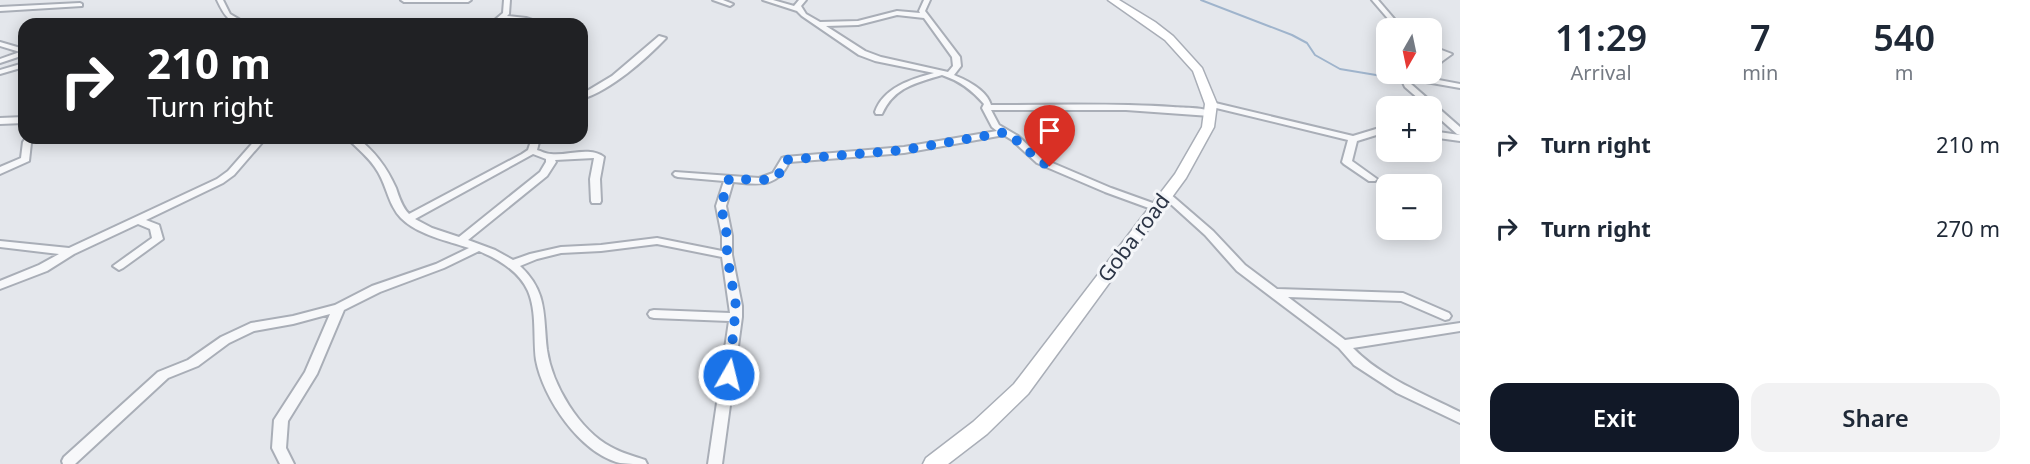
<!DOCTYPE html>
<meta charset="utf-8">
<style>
body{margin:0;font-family:"Noto Sans",sans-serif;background:#f2f2f3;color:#1f2937;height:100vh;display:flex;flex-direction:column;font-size:22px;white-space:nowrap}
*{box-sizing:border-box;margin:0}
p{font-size:20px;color:#747a83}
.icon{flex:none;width:33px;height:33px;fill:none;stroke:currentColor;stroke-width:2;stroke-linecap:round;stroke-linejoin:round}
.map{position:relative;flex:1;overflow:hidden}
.sheet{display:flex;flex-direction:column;background:#fff;width:570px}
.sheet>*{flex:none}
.top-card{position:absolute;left:18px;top:18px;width:570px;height:126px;border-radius:18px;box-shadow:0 3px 15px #0003;background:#202124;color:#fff;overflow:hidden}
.needle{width:39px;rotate:189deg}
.controls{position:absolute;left:1376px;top:18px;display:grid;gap:12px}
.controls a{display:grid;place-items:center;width:66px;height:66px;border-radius:12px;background:#fff;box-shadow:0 3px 15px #0003;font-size:30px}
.pin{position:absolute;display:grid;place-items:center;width:51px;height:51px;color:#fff;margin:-62px -26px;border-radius:50% 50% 50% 0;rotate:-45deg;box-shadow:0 0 6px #0007}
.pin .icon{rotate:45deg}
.me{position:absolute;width:66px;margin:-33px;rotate:8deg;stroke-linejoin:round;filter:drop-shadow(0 0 4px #0008)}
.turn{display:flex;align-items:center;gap:21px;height:126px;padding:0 30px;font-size:27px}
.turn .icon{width:78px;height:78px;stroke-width:2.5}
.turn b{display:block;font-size:42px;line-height:51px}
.eta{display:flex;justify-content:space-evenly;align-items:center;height:102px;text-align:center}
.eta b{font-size:36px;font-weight:600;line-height:42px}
.cta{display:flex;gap:12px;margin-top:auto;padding:12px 30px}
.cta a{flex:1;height:69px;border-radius:18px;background:#111827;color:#fff;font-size:24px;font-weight:600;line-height:69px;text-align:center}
.cta a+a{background:#f2f2f3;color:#1f2937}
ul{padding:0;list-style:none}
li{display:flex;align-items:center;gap:18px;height:84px;padding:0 30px}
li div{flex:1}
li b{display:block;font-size:22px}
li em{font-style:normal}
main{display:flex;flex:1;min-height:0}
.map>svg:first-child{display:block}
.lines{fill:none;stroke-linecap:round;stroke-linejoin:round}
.stream{stroke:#9fb4cc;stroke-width:2}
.street-casing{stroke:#a9aeb7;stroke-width:4}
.secondary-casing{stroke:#a9aeb7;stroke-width:3}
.street{fill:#f7f8fa;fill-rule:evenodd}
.secondary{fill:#fff;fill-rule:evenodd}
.route{stroke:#1a73e8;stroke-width:10;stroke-dasharray:0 18}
.labels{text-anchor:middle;stroke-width:6;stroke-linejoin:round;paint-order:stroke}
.street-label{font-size:21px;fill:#2b3445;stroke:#f4f6f9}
</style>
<main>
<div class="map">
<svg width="1460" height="464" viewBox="0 0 1460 464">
<rect width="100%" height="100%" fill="#e4e7ec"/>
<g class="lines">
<polyline class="stream" points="1201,0 1292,35 1307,43 1315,55 1340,69 1400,79"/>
<g class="street-casing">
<g id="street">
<path d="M217 0H223L230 14 247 24C229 24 224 15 217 0Z"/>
<polygon points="401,0 471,0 468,2 404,2"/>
<polygon points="504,0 510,0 509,14 507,16 526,18 544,24 503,20 497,24 490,24 503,13"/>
<polygon points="713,0 723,0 733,4 730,6"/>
<path d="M763 0H773L794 6 799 0H806L801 6 806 14 820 22 858 21 897 11 920 13 919 11 924 0H930L925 11 960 57 961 66 954 75C969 81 987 91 991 105 1052 105 1113 103 1173 107 1185 108 1205 107 1214 113L1210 116 1126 110H991L999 125 1018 136 1043 159 1111 188 1161 206 1162 208 1157 211 1105 192 1037 163 1012 140 1004 135 904 153 789 162C777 189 757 184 733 182L726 206 732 236V255L742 306V317L722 464H708L729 321 654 318 650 317 648 314 650 311 654 310 730 313 722 257 657 244 601 251 561 253 537 259 520 266C548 292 543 316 547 350 552 385 579 430 611 447 621 453 634 456 645 460L647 464C638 464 628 464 620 463 580 453 543 398 536 360 533 337 537 312 528 291 519 271 498 259 479 251L444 268 380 292 344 310 317 374 288 421 286 448 294 464H280L272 448 274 420 305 372 330 314 293 324 254 331 229 343 198 366 168 378 75 464H63L62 461 64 457 158 372 188 360 221 337 251 323 293 316 335 305 372 286 436 264 469 248C448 241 418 235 401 218 389 206 387 187 378 172 370 158 358 149 347 138H357C375 151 387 168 396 188 399 197 402 207 409 214L522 154 528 150 532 138H540L537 150C541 151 546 154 551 154 568 156 589 146 604 157L600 179 601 201 600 203H592L591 201 590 179 594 158 555 160 556 162 547 176 468 240 495 250 513 260 530 254 561 247 601 245 657 238 722 251V236L716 206 724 181 678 177 675 176 673 174 675 172 759 178 773 173 782 158 785 157 904 147 997 131 992 127 982 108 984 104C972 90 960 81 942 75 916 83 894 87 882 114H876L875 112C883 88 911 79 934 73L875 61 859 55 802 16 797 11ZM897 15 924 18 952 57 953 66 948 72 881 57 865 51 826 26 858 25ZM533 154 546 159V162L540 172 459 237 432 228 415 219Z"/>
<polygon points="1372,0 1378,0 1402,28 1396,28"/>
<polygon points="80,3 82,4 82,6 0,11 0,7"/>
<path d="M659 36 666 38C645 60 611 90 582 99V94L612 76Z"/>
<polygon points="0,42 24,49 24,55 0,63 0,59 20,52 0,46"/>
<path d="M1431 46 1452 54 1441 62 1434 72H1431C1431 63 1434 59 1442 54L1431 50Z"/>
<polygon points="24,63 24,67 0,74 0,70"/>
<polygon points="1399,74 1407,74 1460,84 1460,88 1409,79 1411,84 1460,127 1460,135 1457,134 1431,111 1431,106 1427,106 1405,87"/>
<polygon points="1208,102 1211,102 1353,136 1386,126 1386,132 1357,141 1352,161 1377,179 1375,181 1369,181 1344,164 1342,162 1348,140 1208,106"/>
<polygon points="24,117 24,123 0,124 0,118"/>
<polygon points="1431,131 1460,135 1460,141 1431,137"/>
<polygon points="26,138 36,138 31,143 29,161 0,174 0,167 21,158 23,142"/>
<polygon points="257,138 266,138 234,175 223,183 146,220 159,225 163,239 123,268 119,270 113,266 152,238 150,229 138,224 74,254 47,271 0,289 0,281 39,265 59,254 0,247 0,241 69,248 217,179 228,171"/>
<path d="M1166 192 1169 193 1213 231 1245 265 1277 289 1403 293 1449 313 1451 316 1449 319 1445 320 1401 301 1288 297 1345 340 1460 323V331L1353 348C1381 377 1424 394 1460 412V423L1397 393 1354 365 1339 348 1237 271 1205 235 1163 197 1161 195 1163 193Z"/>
</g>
</g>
<g class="secondary-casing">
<polygon id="secondary" points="1108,0 1119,0 1155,22 1173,36 1202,68 1217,104 1214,127 1186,178 1028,394 987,434 948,464 923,464 926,458 973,422 1014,384 1175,174 1202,127 1205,104 1193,71 1165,40"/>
</g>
<use href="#street" class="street"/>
<use href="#secondary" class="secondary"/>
</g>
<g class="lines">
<polyline class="route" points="729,375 736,306 727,255 727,236 721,206 729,179 772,180 779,174 784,160 904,150 1007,132 1040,161 1050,167"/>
</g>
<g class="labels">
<g class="street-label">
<text transform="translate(1134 238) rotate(-53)" y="7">Goba road</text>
</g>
</g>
</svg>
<div class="controls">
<a><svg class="needle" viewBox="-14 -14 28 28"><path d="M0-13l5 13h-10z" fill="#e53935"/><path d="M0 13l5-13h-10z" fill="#747a83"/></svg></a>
<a>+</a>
<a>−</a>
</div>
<div class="pin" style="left:1050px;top:167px;background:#d93025"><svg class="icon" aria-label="arrive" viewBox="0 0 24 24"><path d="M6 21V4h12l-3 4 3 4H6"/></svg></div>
<svg class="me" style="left:729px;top:375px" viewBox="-20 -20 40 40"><circle r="17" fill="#1a73e8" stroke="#fff" stroke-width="3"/><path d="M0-11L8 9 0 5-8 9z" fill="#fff"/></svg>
<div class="top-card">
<div class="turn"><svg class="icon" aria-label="right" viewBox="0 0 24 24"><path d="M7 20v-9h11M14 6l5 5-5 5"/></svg><div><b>210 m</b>Turn right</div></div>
</div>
</div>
<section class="sheet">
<div class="eta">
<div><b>11:29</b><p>Arrival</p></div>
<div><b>7</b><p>min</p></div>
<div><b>540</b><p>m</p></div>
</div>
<ul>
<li><svg class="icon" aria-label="right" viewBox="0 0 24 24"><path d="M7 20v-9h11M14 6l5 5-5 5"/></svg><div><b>Turn right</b></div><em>210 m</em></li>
<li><svg class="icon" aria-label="right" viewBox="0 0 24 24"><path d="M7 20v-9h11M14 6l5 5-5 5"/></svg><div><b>Turn right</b></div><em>270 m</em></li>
</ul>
<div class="cta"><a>Exit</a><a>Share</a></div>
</section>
</main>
